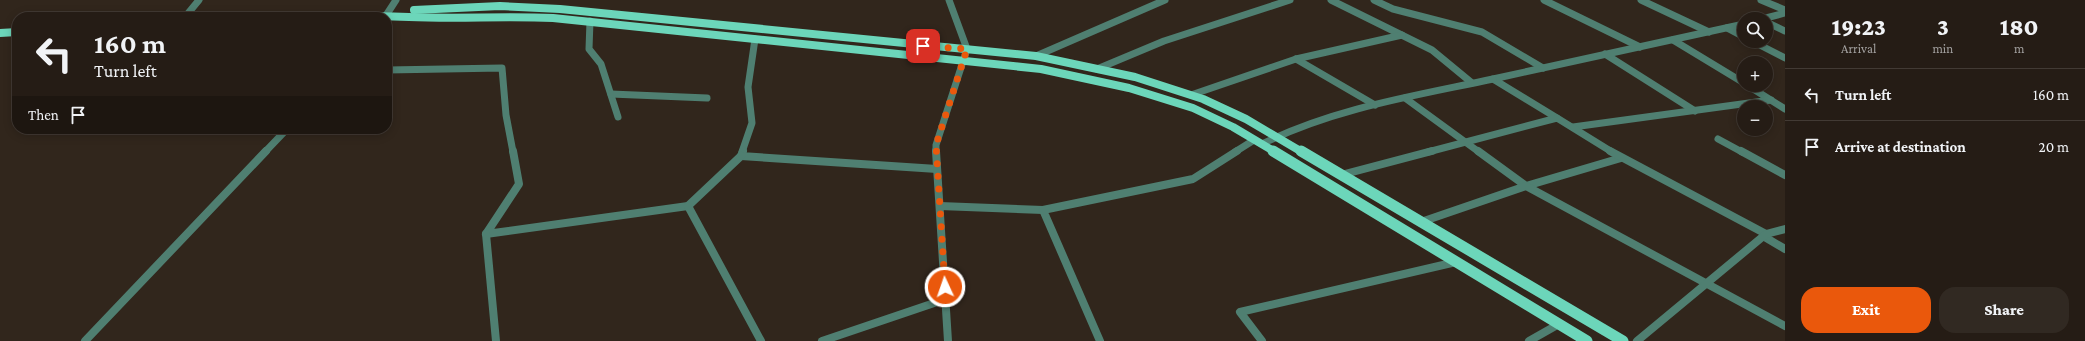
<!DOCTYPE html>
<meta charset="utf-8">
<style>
body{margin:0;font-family:"Crimson Pro",serif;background:#312922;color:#f1f3f6;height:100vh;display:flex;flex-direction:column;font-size:15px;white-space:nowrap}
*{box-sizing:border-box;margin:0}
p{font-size:13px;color:#a3a1a0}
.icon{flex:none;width:22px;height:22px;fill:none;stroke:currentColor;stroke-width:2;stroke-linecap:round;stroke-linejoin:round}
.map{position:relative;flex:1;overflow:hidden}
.details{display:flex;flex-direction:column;background:#251c15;width:300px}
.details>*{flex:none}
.hud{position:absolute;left:12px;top:12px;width:380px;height:122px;border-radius:16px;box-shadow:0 2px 10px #0003,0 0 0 1px #423a34;background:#251c15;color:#f1f3f6;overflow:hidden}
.tools{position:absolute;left:1737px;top:12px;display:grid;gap:8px}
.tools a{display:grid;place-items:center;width:36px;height:36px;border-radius:50%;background:#251c15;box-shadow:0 2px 10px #0003,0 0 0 1px #423a34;font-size:20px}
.pin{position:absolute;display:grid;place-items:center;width:34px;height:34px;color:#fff;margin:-17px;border-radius:8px;box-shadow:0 2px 6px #0006}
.me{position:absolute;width:44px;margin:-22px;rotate:357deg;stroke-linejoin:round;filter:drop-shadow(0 0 3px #0008)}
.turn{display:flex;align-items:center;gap:14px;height:84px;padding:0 16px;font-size:18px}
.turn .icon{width:52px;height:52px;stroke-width:2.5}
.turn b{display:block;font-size:28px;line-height:34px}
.then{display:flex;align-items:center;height:38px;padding:0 16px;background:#0003;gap:8px;font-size:15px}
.eta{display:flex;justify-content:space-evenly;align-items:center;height:68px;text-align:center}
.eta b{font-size:24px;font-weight:800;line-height:28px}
.action{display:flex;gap:8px;margin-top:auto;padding:8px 16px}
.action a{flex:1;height:46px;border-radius:16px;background:#ea580c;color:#fff;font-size:16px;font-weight:800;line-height:46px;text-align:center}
.action a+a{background:#312922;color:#f1f3f6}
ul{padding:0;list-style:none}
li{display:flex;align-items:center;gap:12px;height:52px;padding:0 16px;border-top:1px solid #423a34}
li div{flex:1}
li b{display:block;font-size:15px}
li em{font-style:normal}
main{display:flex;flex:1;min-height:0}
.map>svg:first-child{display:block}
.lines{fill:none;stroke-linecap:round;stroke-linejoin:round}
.minor-far1{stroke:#4f7f71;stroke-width:7}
.minor{stroke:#4f7f71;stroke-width:8}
.primary-far1{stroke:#6cd6ba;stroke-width:8}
.primary{stroke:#6cd6ba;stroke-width:11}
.route{stroke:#ea580c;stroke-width:7;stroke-dasharray:0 12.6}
</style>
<main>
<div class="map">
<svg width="1785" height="341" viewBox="0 0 1785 341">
<rect width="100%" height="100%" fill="#31261c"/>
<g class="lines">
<g class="minor-far1">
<polyline points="1331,0 1432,50 1472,83"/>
<polyline points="1374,0 1393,9 1482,32 1543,68"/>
<polyline points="1544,0 1640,47"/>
<polyline points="1641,0 1709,32"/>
<polyline points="1761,0 1785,10"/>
<polyline points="185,17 199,0"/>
<polyline points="385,17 396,0"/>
<polyline points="1762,19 1785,13"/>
<polyline points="590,21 589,49 601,64 618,117"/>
<polyline points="1766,22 1785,31"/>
<polyline points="1727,28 1744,37"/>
<polyline points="1673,40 1744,83"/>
<polyline points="1752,41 1785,58"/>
<polyline points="1605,54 1695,111"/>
<polyline points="1036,56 1165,0"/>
<polyline points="1296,59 1375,105"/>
<polyline points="1097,69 1164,41 1290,0"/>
<polyline points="387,70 502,68 506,115 513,152"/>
<polyline points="1747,85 1785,109"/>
<polyline points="611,94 707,98"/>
<polyline points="1191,95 1296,59 1402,35"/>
<polyline points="1405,98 1479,152"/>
<polyline points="1557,118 1493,79 1744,24"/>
<polyline points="1573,127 1771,100"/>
<polyline points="1718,139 1742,152"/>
<path d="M1262 144C1335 108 1414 96 1493 79"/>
<polyline points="265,152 287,129"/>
<polyline points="742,152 752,123 748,87 755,39"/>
<polyline points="936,152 936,145 967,49 949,0"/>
<polyline points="1235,152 1254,140"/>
<polyline points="1428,152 1557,118 1612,152"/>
</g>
<g class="minor">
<polyline points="513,151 519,184 486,234 688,206"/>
<polyline points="743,151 741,156 937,169"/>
<polyline points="936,151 948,341"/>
<polyline points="1478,151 1526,186 1621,158"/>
<polyline points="1610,151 1766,234"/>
<polyline points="1741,151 1785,175"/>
<polyline points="741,156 688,206 761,341"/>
<polyline points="1341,175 1432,151"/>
<polyline points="940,206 1043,210"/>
<polyline points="1421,222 1526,186 1785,326"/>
<polyline points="486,234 496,341"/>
<polyline points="1763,236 1785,249"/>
<polyline points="85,341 266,151"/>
<polyline points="822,341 946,299"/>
<polyline points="1100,341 1043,210 1193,179 1237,151"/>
<polyline points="1262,341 1240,312 1456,262"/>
<polyline points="1529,341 1559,324"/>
<polyline points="1637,341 1766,234 1785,229"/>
</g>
<g class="primary-far1">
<polyline points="414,10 500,6 560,9 1036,56 1135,77 1203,99 1246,119 1302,152"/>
<path d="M345 17C367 16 388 16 409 17 457 19 505 16 553 18L1041 69 1129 88 1193 108 1233 127 1275 152"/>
<polyline points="0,33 17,32"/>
</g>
<g class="primary">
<polyline points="1273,151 1587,341"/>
<polyline points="1301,151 1623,341"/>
</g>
</g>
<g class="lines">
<polyline class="route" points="923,46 967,49 936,145 945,287"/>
</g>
</svg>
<div class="tools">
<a><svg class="icon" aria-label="search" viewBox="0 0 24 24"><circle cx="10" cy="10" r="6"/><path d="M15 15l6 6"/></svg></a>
<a>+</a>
<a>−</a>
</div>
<div class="pin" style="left:923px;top:46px;background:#d93025"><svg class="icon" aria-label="arrive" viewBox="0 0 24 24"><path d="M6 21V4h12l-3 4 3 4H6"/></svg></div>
<svg class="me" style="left:945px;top:287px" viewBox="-20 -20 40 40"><circle r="17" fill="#ea580c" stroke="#fff" stroke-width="3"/><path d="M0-11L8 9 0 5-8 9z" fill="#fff"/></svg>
<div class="hud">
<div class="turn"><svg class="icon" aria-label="left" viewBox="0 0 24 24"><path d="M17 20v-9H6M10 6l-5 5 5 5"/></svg><div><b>160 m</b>Turn left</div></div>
<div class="then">Then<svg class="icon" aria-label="arrive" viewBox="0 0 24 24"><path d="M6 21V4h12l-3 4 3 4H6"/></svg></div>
</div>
</div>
<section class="details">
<div class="eta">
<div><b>19:23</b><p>Arrival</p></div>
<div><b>3</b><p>min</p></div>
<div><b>180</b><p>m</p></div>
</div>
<ul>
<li><svg class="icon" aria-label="left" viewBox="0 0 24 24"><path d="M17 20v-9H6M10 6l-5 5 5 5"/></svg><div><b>Turn left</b></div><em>160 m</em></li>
<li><svg class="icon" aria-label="arrive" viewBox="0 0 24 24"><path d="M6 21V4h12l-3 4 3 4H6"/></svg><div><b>Arrive at destination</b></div><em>20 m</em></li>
</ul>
<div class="action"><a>Exit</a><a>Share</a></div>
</section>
</main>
